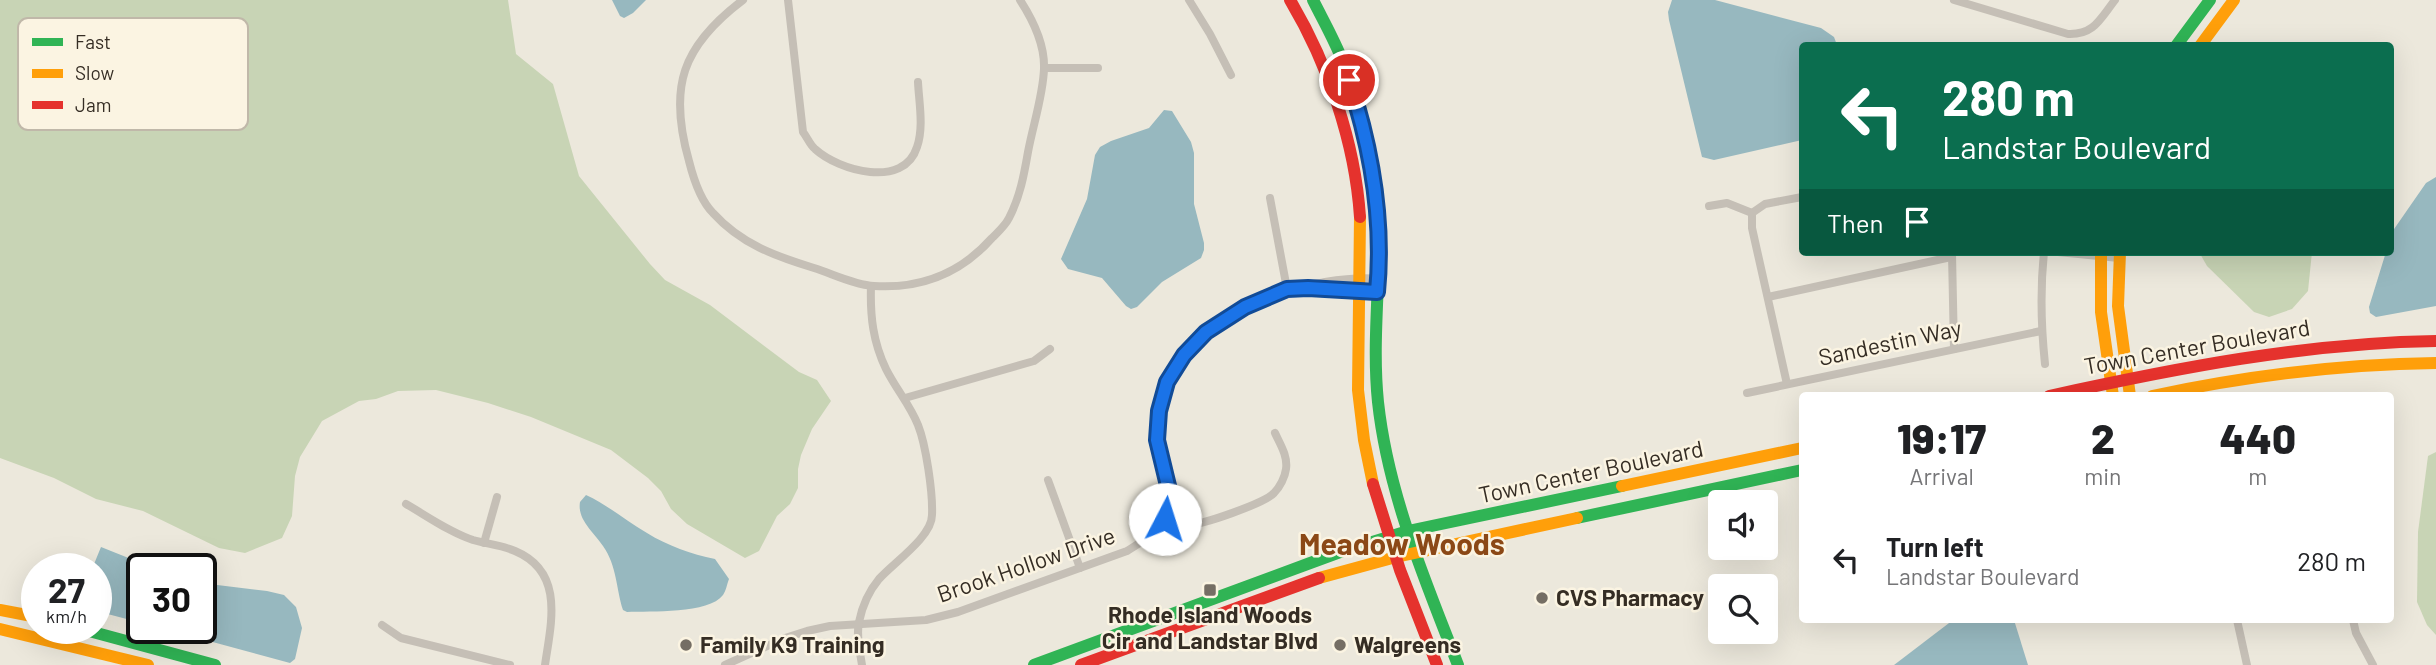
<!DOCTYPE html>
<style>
body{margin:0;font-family:Barlow,sans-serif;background:#f2f2f2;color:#202124;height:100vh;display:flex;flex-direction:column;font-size:26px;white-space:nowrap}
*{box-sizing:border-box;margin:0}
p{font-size:23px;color:#757577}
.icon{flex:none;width:38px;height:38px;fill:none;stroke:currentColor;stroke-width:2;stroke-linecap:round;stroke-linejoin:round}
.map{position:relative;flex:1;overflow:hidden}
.side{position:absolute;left:1799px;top:392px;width:595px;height:231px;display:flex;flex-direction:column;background:#fff;border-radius:7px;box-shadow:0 7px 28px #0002}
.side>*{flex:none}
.guide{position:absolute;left:1799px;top:42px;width:595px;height:214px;border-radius:7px;box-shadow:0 7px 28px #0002;background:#0b6e4f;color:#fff;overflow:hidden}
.buttons{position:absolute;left:1708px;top:490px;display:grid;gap:14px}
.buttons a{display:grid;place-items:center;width:70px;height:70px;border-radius:7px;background:#fff;box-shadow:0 7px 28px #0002;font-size:35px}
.speed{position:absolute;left:21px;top:553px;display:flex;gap:14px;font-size:35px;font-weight:700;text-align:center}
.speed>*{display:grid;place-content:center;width:91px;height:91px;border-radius:50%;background:#fff;box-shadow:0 7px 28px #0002;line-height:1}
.speed small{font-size:18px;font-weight:400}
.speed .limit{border:4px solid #111;border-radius:10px;background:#fff;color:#111}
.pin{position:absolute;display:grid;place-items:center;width:60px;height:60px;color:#fff;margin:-30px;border:4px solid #fff;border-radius:50%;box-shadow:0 2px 7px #0007}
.me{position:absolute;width:77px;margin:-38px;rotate:5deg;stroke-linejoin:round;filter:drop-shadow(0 0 5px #0008)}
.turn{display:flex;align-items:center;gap:24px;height:147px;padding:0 28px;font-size:32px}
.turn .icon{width:91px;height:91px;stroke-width:2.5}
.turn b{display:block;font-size:49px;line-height:60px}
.then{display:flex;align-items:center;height:66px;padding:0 28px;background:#0003;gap:14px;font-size:26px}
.eta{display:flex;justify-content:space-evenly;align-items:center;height:119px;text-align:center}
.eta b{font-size:42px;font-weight:800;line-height:49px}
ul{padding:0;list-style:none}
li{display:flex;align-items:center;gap:21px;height:98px;padding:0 28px}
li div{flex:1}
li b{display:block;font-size:26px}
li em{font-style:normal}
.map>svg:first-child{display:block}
.green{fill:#c8d4b5}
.water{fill:#97b8bf}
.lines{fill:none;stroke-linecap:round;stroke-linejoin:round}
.street{stroke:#c5bfb6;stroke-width:8}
.fast{stroke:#30b455;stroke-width:12}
.slow{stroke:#ff9f0a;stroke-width:12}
.jam{stroke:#e5322d;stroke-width:12}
.route-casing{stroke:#114b97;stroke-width:18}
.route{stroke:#1a73e8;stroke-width:12}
.poi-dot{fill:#756e64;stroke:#fbf4e2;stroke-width:2.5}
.labels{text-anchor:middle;stroke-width:5;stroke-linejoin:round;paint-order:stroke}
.street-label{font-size:23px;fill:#352d24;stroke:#fbf4e2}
.poi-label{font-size:23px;font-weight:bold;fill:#352d24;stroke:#fbf4e2;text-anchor:start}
.district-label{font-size:30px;font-weight:bold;fill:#8b4816;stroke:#fbf4e2}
.key{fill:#fbf4e2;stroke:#c0b8a9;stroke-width:2}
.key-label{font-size:19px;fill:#352d24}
</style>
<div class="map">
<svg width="2436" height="665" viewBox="0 0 2436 665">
<rect width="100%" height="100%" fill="#ece8dc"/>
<g class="green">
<polygon points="0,0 508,0 516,54 553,84 579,176 650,264 665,280 710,305 799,372 817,380 831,401 812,429 801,455 798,469 798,488 790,504 777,516 759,551 745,558 687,524 671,509 661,491 648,478 611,450 531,417 488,403 436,390 398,391 376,399 359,401 322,421 300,457 295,476 292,516 282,538 245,553 219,548 143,511 96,499 54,478 0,458"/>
<polygon points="2199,252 2312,252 2308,291 2292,309 2269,317 2254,312 2207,266"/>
<polygon points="2436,452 2436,635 2427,625 2417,602 2418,532 2428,456"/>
</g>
<g class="water">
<polygon points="612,0 646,0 633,13 624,18 620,16"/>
<polygon points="1672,0 1715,0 1821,28 1834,37 1837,45 1802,46 1802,140 1714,160 1702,157 1669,20 1668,12"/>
<polygon points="1164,110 1172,111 1191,142 1194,153 1194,204 1204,243 1204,250 1201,258 1162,282 1137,307 1131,309 1126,306 1102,278 1068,269 1061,259 1087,199 1095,155 1100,147 1111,141 1149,128"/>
<polygon points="2436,177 2436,306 2376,317 2370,313 2369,307 2386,252 2390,252 2392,232 2426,183"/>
<path d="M586 495C608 505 626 521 647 533 668 546 691 554 715 559L729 579C727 584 726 591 723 595 709 614 650 611 627 612L623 610C616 588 617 566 603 546 594 532 577 520 580 502Z"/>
<polygon points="101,547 156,569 142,569 142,623 96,611 96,569 92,569"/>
<polygon points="201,583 267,591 284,595 296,607 302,628 295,659 290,663 161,628 201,628"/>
<polygon points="1953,620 2014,620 2028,665 1894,665"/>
</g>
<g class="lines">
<g class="street">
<path d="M743 0C682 46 668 87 689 161 693 177 701 201 713 213 741 244 775 256 814 268 833 274 855 285 874 286 921 289 961 273 992 238 998 232 1005 226 1009 218 1020 197 1024 175 1028 152 1033 125 1043 96 1044 69 1045 45 1033 20 1020 0"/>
<path d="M788 0 803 132C807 137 810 145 815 149 839 171 904 189 917 147 924 127 919 103 918 82"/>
<polyline points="1189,0 1210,34 1231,75"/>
<path d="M1954 0 2068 34C2094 35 2100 19 2115 0"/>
<polyline points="1044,68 1098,68"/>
<polyline points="1270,198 1287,289"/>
<polyline points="1709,206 1727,203 1752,213"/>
<polyline points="1752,213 1752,228 1787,384"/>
<polyline points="1752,213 1765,204 1802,197"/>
<path d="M2044 252C2040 290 2041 326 2045 364"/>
<polyline points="2058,252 2119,258"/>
<polyline points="1952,254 1954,349"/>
<polyline points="1311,288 1377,292"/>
<polyline points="1768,297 1951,257"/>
<polyline points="1747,393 2041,331"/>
<polyline points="905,398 1034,361 1050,349"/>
<polyline points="1048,480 1080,568"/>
<path d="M406 504C427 516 449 532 473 540 487 544 501 545 515 551 565 572 551 623 545 665"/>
<path d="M1165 519C1172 521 1180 525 1186 525 1200 526 1265 503 1274 493 1280 487 1285 477 1286 469 1288 456 1280 444 1275 433"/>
<polyline points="484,543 497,497"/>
<polyline points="2237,620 2247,665"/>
<polyline points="2353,620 2356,633 2373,665"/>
<polyline points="382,625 401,638 510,665"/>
<path d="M725 665 785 638 807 631 830 626 926 620 958 612 1127 551C1140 543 1161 531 1166 516 1176 480 1153 447 1159 411 1169 355 1215 320 1264 299 1272 296 1280 291 1288 289 1300 285 1313 285 1325 282 1344 279 1360 277 1378 279"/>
<path d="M862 665C860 652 856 636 859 622 862 607 869 591 879 579 893 563 932 537 932 515 933 493 926 445 918 425 910 405 896 389 886 369 873 342 870 316 871 286"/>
</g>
<g class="fast">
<path d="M1313 0C1323 20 1335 41 1343 62 1363 113 1378 172 1379 227 1380 285 1372 344 1378 402 1388 494 1425 580 1458 665"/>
<polyline points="2176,46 2210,0"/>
<polyline points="1577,518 1802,470"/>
<polyline points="78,628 215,665"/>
<polyline points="1034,665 1340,552 1408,531 1622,486"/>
</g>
<g class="slow">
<polyline points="2200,46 2234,0"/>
<polyline points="1360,217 1358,390 1364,440 1373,484"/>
<polyline points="2101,252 2101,312 2113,396"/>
<polyline points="2120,252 2118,306 2130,396"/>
<path d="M2152 396C2246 376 2340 364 2436 363"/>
<polyline points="1622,486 1802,448"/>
<polyline points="1319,578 1396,557 1577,518"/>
<polyline points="0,610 37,617"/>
<polyline points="0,629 148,665"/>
</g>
<g class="jam">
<path d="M1290 0C1328 64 1355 142 1360 217"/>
<path d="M2049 396C2177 368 2304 343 2436 341"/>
<polyline points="1373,484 1400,570 1437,665"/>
<polyline points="1081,665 1319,578"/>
</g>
</g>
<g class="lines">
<g class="route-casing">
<path id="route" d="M1165 519 1170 494 1157 440 1159 411 1167 382 1184 355 1206 332 1245 307 1287 289 1308 288 1377 292C1384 219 1372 150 1349 80"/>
</g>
<use href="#route" class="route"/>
</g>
<g class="poi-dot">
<rect x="1203" y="583" width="14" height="14" rx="3.5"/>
<circle cx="1542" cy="598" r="7"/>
<circle cx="686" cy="645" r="7"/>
<circle cx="1340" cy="645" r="7"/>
</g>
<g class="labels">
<g class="street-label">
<text transform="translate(1890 343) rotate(-12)" y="8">Sandestin Way</text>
<text transform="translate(2197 347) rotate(-10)" y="8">Town Center Boulevard</text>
<text transform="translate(1591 472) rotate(-12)" y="8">Town Center Boulevard</text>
<text transform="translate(1026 565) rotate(-19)" y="8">Brook Hollow Drive</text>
</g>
<g class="poi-label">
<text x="1556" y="606">CVS Pharmacy</text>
<text x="1210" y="623" text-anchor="middle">Rhode Island Woods<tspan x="1210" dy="26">Cir and Landstar Blvd</tspan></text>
<text x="700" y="653">Family K9 Training</text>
<text x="1354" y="653">Walgreens</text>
</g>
<g class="district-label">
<text x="1402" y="555">Meadow Woods</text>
</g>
</g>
<rect x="18" y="18" width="230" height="112" rx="10" class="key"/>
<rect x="32" y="38" width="31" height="8" fill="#30b455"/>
<rect x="32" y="69" width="31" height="9" fill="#ff9f0a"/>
<rect x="32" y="101" width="31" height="8" fill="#e5322d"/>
<g class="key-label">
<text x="75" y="49">Fast</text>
<text x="75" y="80">Slow</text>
<text x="75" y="112">Jam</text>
</g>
</svg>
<div class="buttons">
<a><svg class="icon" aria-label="sound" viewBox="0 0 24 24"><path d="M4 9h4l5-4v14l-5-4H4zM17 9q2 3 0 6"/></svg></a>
<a><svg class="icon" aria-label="search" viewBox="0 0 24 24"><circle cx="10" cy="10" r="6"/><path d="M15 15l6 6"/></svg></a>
</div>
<div class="speed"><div>27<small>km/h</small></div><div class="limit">30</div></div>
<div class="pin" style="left:1349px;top:80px;background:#d93025"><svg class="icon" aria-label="arrive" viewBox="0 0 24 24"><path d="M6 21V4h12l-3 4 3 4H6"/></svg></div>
<svg class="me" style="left:1165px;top:519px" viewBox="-20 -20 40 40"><circle r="19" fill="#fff"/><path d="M0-13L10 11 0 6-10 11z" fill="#1a73e8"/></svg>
<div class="guide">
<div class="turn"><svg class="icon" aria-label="left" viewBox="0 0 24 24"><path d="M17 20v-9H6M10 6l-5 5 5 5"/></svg><div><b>280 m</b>Landstar Boulevard</div></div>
<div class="then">Then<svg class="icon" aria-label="arrive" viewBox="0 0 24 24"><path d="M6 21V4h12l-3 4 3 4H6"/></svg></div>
</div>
<section class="side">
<div class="eta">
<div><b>19:17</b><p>Arrival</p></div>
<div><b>2</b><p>min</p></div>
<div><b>440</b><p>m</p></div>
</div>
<ul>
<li><svg class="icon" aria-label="left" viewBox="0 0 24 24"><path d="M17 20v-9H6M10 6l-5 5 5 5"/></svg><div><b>Turn left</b><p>Landstar Boulevard</p></div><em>280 m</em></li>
</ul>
</section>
</div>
